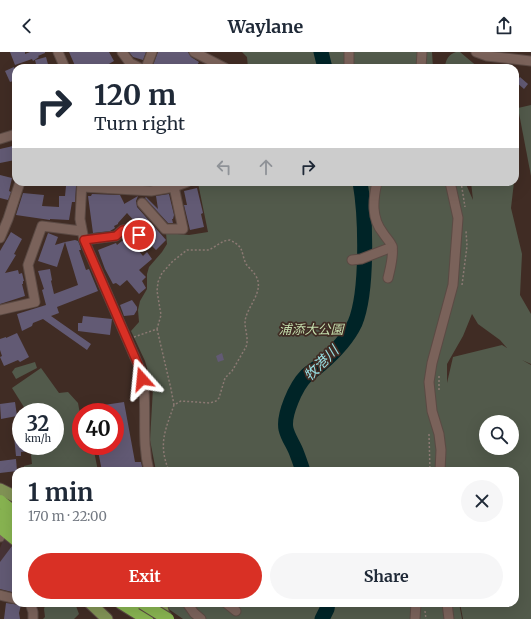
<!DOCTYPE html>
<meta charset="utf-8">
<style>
body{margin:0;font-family:Merriweather,"Noto Sans JP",serif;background:#f6f6f7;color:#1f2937;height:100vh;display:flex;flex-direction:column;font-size:15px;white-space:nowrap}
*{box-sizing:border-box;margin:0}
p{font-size:13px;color:#747a83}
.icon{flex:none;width:22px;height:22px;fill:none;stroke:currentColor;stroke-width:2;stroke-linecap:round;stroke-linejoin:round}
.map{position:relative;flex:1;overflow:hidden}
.sheet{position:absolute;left:12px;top:415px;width:507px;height:140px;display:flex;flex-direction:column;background:#fff;border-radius:12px;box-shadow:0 4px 16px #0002}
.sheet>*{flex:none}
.hud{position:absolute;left:12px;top:12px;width:507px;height:122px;border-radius:12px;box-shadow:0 4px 16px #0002;background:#fff;color:#1f2937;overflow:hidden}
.fabs{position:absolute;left:479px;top:363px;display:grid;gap:8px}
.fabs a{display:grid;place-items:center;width:40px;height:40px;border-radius:50%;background:#fff;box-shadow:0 4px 16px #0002;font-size:20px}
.speed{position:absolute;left:12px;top:351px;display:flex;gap:8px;font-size:20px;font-weight:700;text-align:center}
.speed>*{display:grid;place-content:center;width:52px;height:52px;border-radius:50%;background:#fff;box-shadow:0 4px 16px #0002;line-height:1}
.speed small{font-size:10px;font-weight:400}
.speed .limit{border:6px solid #d22;background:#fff;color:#111}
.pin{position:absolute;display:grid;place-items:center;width:34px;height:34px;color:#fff;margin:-17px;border:2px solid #fff;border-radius:50%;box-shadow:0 1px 4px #0007}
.me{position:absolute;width:44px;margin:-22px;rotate:342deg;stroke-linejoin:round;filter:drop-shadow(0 0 3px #0008)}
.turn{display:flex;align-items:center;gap:14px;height:84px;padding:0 16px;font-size:18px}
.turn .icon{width:52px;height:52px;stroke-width:2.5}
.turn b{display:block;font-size:28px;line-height:34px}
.lanes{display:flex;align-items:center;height:38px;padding:0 16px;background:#0003;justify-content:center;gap:20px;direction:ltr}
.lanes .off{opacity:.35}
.round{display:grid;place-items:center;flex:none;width:42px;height:42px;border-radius:21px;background:#f6f6f7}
.summary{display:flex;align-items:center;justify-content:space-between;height:68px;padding:0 16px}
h1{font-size:24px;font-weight:700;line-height:30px}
.primary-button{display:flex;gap:8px;margin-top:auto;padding:8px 16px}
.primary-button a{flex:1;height:46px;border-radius:24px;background:#d93025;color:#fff;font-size:16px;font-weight:700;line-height:46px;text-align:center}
.primary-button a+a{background:#f6f6f7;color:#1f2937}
header{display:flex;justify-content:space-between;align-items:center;height:52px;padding:0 16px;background:#fff;font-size:18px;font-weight:700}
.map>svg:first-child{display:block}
.commercial{fill:#473336}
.green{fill:#525a4b;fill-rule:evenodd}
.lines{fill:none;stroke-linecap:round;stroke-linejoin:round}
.river{stroke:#002427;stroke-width:15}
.building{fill:#625a74}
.minor-casing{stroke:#5b4a44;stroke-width:11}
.major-casing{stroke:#5b4a44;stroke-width:13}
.highway-casing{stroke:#5b4a44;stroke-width:14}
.path{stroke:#8b7973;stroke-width:1.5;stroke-dasharray:2 2;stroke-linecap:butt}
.minor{stroke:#7a625a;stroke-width:9}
.major{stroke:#829355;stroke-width:11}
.highway{stroke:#88b451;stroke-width:12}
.highway-bridge-casing{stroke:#5b4a44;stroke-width:14;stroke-linecap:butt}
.highway-bridge{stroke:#88b451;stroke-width:12}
.route-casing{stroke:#8d1f18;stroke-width:10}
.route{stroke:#d93025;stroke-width:7}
.labels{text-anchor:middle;stroke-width:3.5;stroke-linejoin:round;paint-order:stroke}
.park-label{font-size:13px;font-style:italic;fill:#c6dfae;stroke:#402c24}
.water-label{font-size:14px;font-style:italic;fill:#99e1e5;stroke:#402c24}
</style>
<header><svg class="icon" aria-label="back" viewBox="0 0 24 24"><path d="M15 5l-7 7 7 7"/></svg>Waylane<svg class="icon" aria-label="share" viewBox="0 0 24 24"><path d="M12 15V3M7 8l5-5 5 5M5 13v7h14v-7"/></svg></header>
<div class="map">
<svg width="531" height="567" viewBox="0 0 531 567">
<rect width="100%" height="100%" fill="#402c24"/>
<polygon class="commercial" points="4,486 16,497 16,529 0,518 0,496"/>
<g class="green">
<polygon points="242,0 432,0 433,16 248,16 247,5"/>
<path d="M456 0H460L479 16H445C445 8 449 2 456 0Z"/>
<polygon points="531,53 531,124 518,56"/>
<polygon points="515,68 517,71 515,123"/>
<path d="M199 130H465L473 148 471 130H514L511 156 522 202 520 243 531 262V312L522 308 531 313V567H463L460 551H515V419H156L150 388 153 336 145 309 131 279 139 270 138 258 140 249 147 237V222L149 215 162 200 167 192 166 181 189 183 208 180 198 131ZM472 262 478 272 500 288 507 296 502 293 453 305 447 331V312L463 284ZM486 370H512V396H486Z"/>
<polygon points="35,310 37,316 16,327 12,320 15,316"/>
<polygon points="41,316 59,341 68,340 78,351 80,362 81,363 81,394 93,394 98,419 23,419 24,414 32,412 30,394 55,394 55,360 27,360 12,336"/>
<polygon points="46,551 73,551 76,554 79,562 74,567 43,567 45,565 44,557"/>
<polygon points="160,551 459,551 462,567 183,567"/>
</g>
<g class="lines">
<g class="river">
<polyline points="321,0 325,16"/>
<path d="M303 419C301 413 299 407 297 402 294 393 288 386 286 377 283 363 296 334 306 324 310 320 316 317 320 313 334 301 347 288 355 271 368 240 366 164 360 130"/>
<polyline points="322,567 327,557 328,551"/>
</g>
</g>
<g class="building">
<polygon points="10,0 25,0 25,2 30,0 45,0 45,1 38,4 39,5 33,9 32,7 15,13"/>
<polygon points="69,0 109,0 114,9 102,16 76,16"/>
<polygon points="129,0 146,0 143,8 133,5"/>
<polygon points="158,0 188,0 191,5 199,10 195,16 167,16 161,12 158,16 152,16"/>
<polygon points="46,5 49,16 37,16 35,8"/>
<polygon points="14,15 16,20 16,28 10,30 5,19"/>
<polygon points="520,25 528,32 524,37 516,30"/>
<polygon points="13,94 15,108 0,111 0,97"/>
<polygon points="0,123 12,126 9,139 11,140 8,148 0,146"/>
<polygon points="66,134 76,134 75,150 72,150 69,168 50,167 50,168 16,163 23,141 44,143 42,154 59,155 59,144 65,144"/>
<polygon points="197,136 203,161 201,162 204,175 190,178 184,153 187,153 184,139"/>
<polygon points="92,142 120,143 124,151 124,152 138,144 136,149 137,155 166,188 156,198 150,192 153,186 141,171 138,173 127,161 118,171 118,172 114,174 115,176 110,179 93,181 88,144 91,144"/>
<polygon points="169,142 174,163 173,167 172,167 173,171 168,171 145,146 146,145 158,157 156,144"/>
<polygon points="11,180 22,187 14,202 16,203 5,221 18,218 19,222 22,221 24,229 23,229 23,232 22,232 25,244 0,252 0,199"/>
<polygon points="48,181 58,185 55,193 65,190 57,215 38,209"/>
<polygon points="127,185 143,204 147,200 152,207 139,218 146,225 142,229 146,236 139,242 127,228 120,234 116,231 113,232 105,217 98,198 116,191 117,193"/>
<polygon points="75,188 78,189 80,194 81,198 79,198 86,218 89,217 98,239 57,255 59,261 51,264 91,292 87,298 43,267 33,271 32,274 22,279 17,262 46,253 42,238 44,237 38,219 50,217 52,228 51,229 54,242 78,233 65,190"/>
<polygon points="132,248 137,255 137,258 134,263 124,264 120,253"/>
<polygon points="83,264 112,267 110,283 78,279 78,271 82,271"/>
<polygon points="17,281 29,305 20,310 18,308 4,314 0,305 2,304 0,298 0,287 6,285 6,286"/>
<polygon points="222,301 224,308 218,310 216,304"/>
<polygon points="15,350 17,364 1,367 0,352"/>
<polygon points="124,350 135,410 141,410 143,419 102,419 97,394 115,394 115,360 84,360 84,356"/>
<polygon points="21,383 21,394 35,394 35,399 21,400 21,404 16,404 14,384"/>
<polygon points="16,407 17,419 0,421 0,409"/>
<polygon points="12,494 16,498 16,541 0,537 0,510"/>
<polygon points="6,551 21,553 19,561 20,567 4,567"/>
</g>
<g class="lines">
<g class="minor-casing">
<g id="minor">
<polyline points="58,0 65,16"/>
<polyline points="122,0 130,11 140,16"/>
<polyline points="194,0 225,16"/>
<polyline points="349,0 349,16"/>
<polyline points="476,0 487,4 531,9"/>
<polyline points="146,16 152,0"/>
<polyline points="421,16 422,0"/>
<polyline points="0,87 16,82"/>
<path d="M82 130 80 167 84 188 140 317C141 324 144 331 144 338 146 367 142 391 149 419"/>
<path d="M377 130C373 148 371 166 383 181 386 186 390 189 392 194 394 204 390 217 388 226"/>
<polyline points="82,135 151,139 174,135 183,177 165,177 142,151"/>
<polyline points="174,135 187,130"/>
<polyline points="0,186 8,167 20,130"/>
<polyline points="84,188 116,184 123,178 133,177 145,189"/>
<polyline points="352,208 361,207 392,195"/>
<polyline points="0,258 35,250 28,213 42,174 81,179"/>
<polyline points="440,419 441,398 439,382 432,359 429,330 432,311 453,233 458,166 450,130"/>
<polyline points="0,485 0,484"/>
<polyline points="0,543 16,547"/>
<polyline points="30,551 33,560 33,567"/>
<polyline points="187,551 194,561 201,567"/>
<polyline points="226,551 236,559"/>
<polyline points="447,551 449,567"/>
<polyline points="415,567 416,551"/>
</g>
</g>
<g class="major-casing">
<g id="major">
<polyline points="0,437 16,445"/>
<polyline points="90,551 107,567"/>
<polyline points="161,551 165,567"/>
</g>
</g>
<g class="highway-casing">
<g id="highway">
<polyline points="0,449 16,462"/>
<polyline points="0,463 16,476"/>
<polyline points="0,475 16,488"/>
<polyline points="121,551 147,567"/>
</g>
</g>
<g class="path">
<polyline points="461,130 465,155"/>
<polyline points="462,233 467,194 466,179"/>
<polyline points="157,277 171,337 174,353"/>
<path d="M134 285 157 277 161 263 157 239 158 230 162 221 173 209 187 198H209L224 189 230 188C245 196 240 198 246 212 249 216 253 219 256 224 265 240 246 255 245 270 245 279 249 287 246 295L232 319 225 326 219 346 216 349 210 351 181 349 174 353C165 379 158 392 169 419"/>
<polyline points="439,338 439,324"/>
<polyline points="429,382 430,419"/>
<polyline points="425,559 426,567"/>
</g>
<use href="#minor" class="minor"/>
<use href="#major" class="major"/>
<use href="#highway" class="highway"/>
<g class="highway-bridge-casing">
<polyline id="highway-bridge" points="142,551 168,567"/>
</g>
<use href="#highway-bridge" class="highway-bridge"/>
</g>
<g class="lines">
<g class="route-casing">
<polyline id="route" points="139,183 133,177 123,178 116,184 84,188 140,317 142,327"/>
</g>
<use href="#route" class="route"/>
</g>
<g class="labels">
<g class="park-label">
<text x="311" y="282">浦添大公園</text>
</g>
<g class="water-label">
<text transform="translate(321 311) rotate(-45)" y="5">牧港川</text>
</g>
</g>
</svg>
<div class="fabs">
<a><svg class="icon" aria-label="search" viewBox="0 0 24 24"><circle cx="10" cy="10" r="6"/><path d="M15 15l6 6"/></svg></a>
</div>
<div class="speed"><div>32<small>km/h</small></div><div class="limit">40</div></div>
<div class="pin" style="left:139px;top:183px;background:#d93025"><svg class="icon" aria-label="arrive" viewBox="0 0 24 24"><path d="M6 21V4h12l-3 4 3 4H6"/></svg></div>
<svg class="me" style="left:142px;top:327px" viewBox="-20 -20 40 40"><path d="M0-17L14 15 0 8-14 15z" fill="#d93025" stroke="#fff" stroke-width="4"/></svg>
<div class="hud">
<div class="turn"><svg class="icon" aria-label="right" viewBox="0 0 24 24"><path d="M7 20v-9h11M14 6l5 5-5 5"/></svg><div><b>120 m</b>Turn right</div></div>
<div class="lanes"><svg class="icon off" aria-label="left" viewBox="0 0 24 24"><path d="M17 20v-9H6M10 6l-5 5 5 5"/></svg><svg class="icon off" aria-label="ahead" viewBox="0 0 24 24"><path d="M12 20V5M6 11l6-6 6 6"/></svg><svg class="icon" aria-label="right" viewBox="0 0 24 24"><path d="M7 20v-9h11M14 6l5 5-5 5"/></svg></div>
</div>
<section class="sheet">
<div class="summary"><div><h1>1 min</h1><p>170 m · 22:00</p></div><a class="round"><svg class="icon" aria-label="close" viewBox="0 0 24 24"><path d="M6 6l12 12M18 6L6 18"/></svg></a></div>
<div class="primary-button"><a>Exit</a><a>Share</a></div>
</section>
</div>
